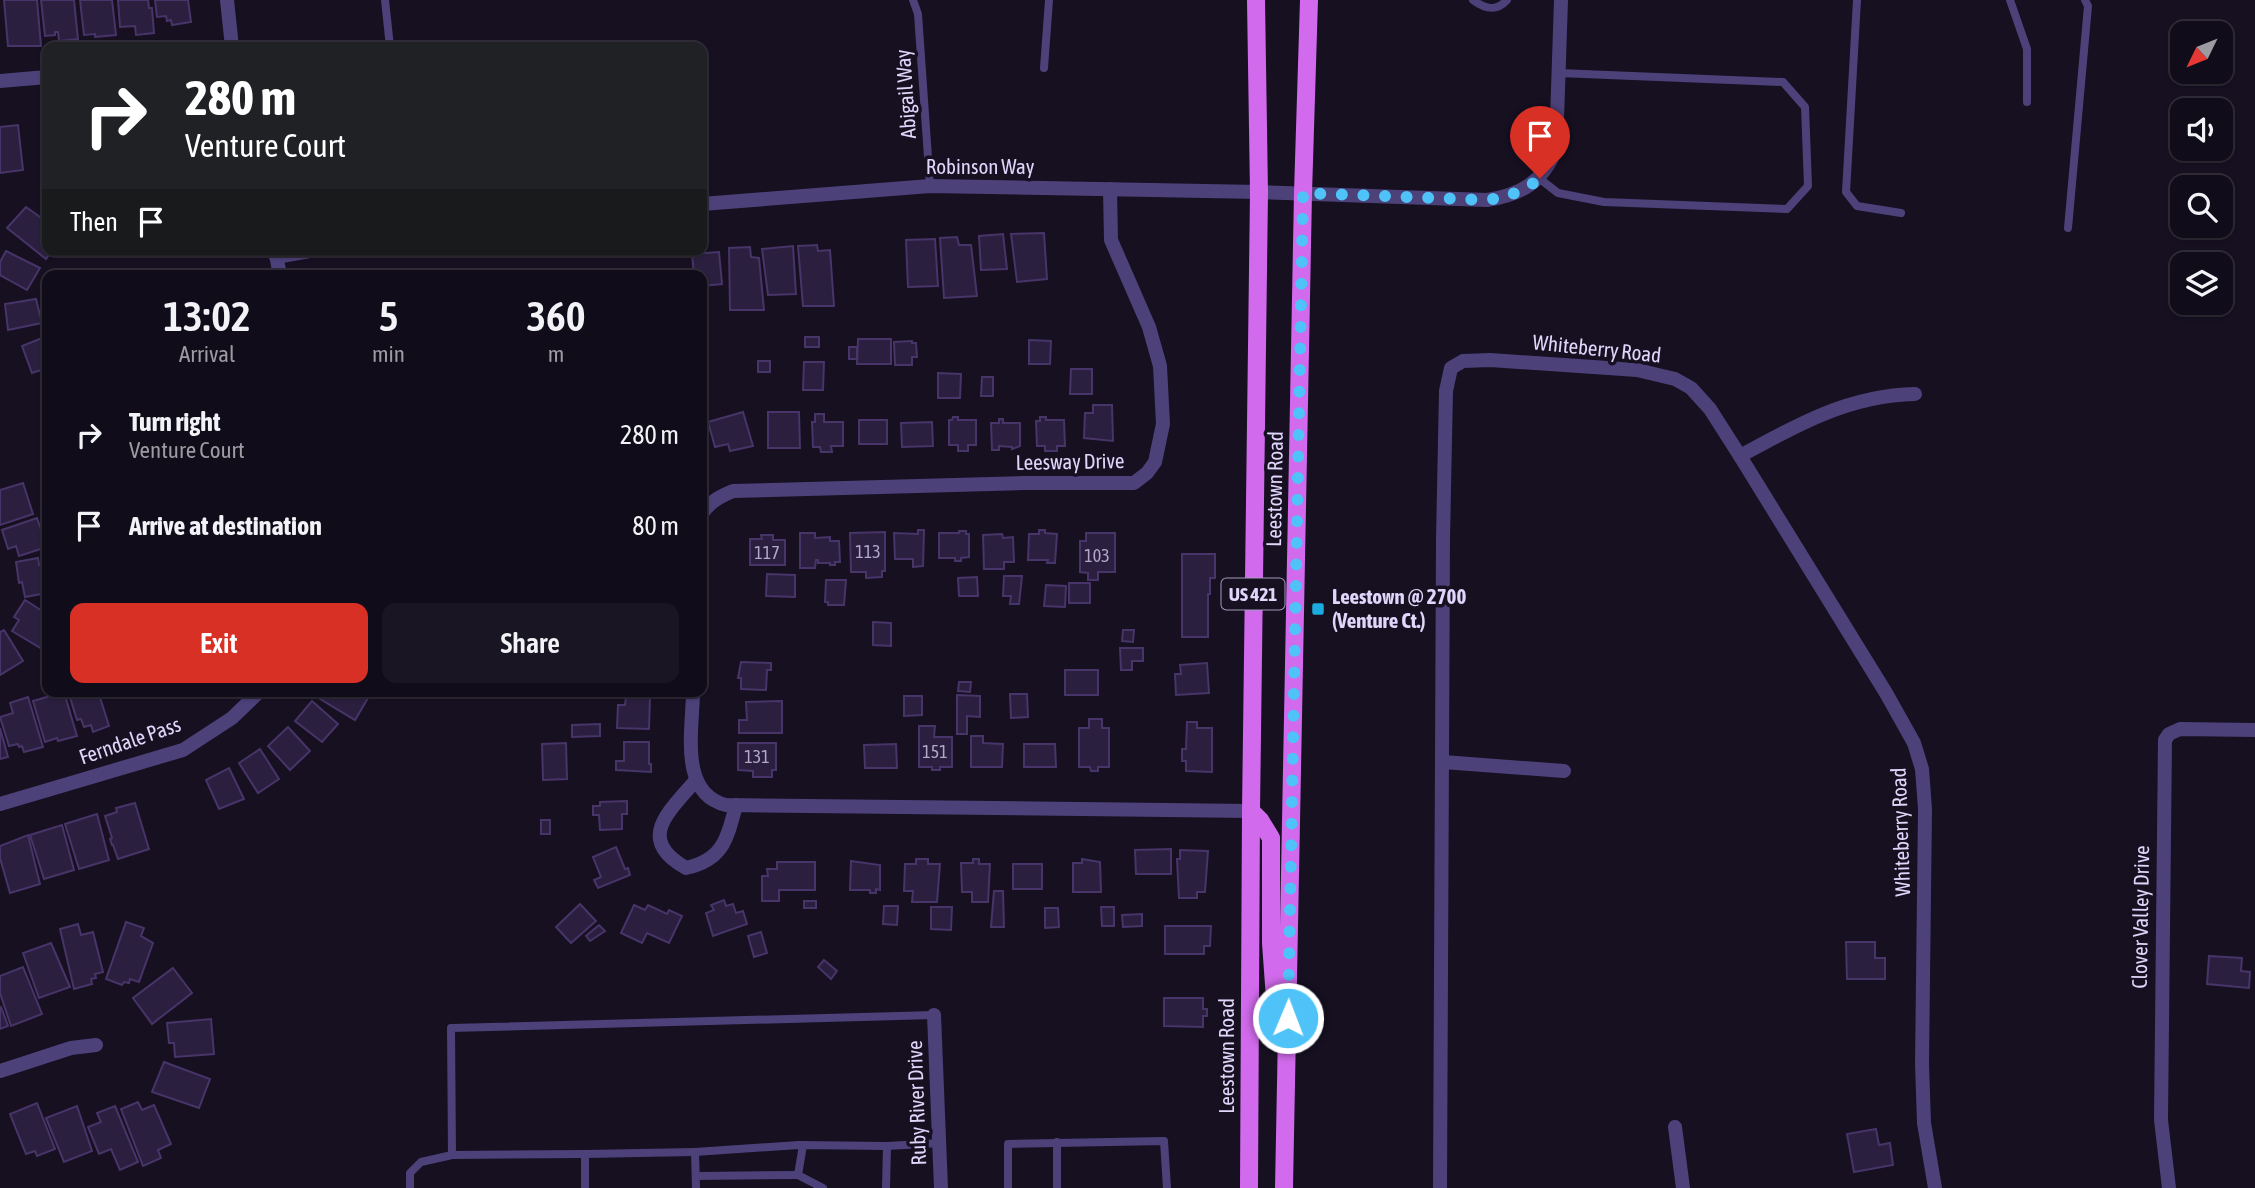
<!DOCTYPE html>
<style>
body{margin:0;font-family:"Asap Condensed",sans-serif;background:#191522;color:#f1f3f6;height:100vh;display:flex;flex-direction:column;font-size:26px;white-space:nowrap}
*{box-sizing:border-box;margin:0}
p{font-size:23px;color:#9c9ba2}
.icon{flex:none;width:38px;height:38px;fill:none;stroke:currentColor;stroke-width:2;stroke-linecap:round;stroke-linejoin:round}
.map{position:relative;flex:1;overflow:hidden}
.details{position:absolute;left:42px;top:270px;width:665px;height:427px;display:flex;flex-direction:column;background:#100c19;border-radius:14px;box-shadow:0 2px 5px #0004,0 0 0 2px #302c38}
.details>*{flex:none}
.top-card{position:absolute;left:42px;top:42px;width:665px;height:214px;border-radius:14px;box-shadow:0 2px 5px #0004,0 0 0 2px #302c38;background:#202124;color:#fff;overflow:hidden}
.needle{width:46px;rotate:227deg}
.fabs{position:absolute;left:2170px;top:21px;display:grid;gap:14px}
.fabs a{display:grid;place-items:center;width:63px;height:63px;border-radius:14px;background:#100c19;box-shadow:0 2px 5px #0004,0 0 0 2px #302c38;font-size:35px}
.pin{position:absolute;display:grid;place-items:center;width:60px;height:60px;color:#fff;margin:-72px -30px;border-radius:50% 50% 50% 0;rotate:-45deg;box-shadow:0 0 7px #0007}
.pin .icon{rotate:45deg}
.me{position:absolute;width:77px;margin:-38px;rotate:1deg;stroke-linejoin:round;filter:drop-shadow(0 0 5px #0008)}
.turn{display:flex;align-items:center;gap:24px;height:147px;padding:0 28px;font-size:32px}
.turn .icon{width:91px;height:91px;stroke-width:2.5}
.turn b{display:block;font-size:49px;line-height:60px}
.then{display:flex;align-items:center;height:66px;padding:0 28px;background:#0003;gap:14px;font-size:26px}
.eta{display:flex;justify-content:space-evenly;align-items:center;height:119px;text-align:center}
.eta b{font-size:42px;font-weight:600;line-height:49px}
.primary-button{display:flex;gap:14px;margin-top:auto;padding:14px 28px}
.primary-button a{flex:1;height:80px;border-radius:14px;background:#d93025;color:#fff;font-size:28px;font-weight:600;line-height:80px;text-align:center}
.primary-button a+a{background:#191522;color:#f1f3f6}
ul{padding:0;list-style:none}
li{display:flex;align-items:center;gap:21px;height:91px;padding:0 28px}
li div{flex:1}
li b{display:block;font-size:26px}
li em{font-style:normal}
.map>svg:first-child{display:block}
.building{fill:#2b1f3f;stroke:#473468;stroke-width:2}
.lines{fill:none;stroke-linecap:round;stroke-linejoin:round}
.service{stroke:#4d417a;stroke-width:8}
.minor{stroke:#4d417a;stroke-width:14}
.primary{stroke:#d16aec;stroke-width:18}
.route{stroke:#4fc3f7;stroke-width:12;stroke-dasharray:0 21.6}
.poi-dot{fill:#1cabdf;stroke:#161021;stroke-width:2.5}
.labels{text-anchor:middle;stroke-width:7;stroke-linejoin:round;paint-order:stroke}
.number-label{font-size:18px;fill:#b3a8cb}
.shield{fill:#161021;stroke:#a39ab9;stroke-width:2}
.shield-label{font-size:19px;font-weight:bold;fill:#e0d5fa}
.street-label{font-size:21px;fill:#e0d5fa;stroke:#161021}
.poi-label{font-size:21px;font-weight:bold;fill:#e0d5fa;stroke:#161021;text-anchor:start}
</style>
<div class="map">
<svg width="2255" height="1188" viewBox="0 0 2255 1188">
<rect width="100%" height="100%" fill="#161021"/>
<g class="building">
<polygon points="4,0 37,0 41,46 8,46"/>
<polygon points="41,0 74,0 78,39 59,41 58,32 55,32 55,35 45,36"/>
<polygon points="80,0 112,0 116,35 95,37 95,34 84,35"/>
<polygon points="118,0 148,0 149,8 152,8 154,33 136,35 135,26 120,27"/>
<polygon points="155,0 188,0 191,22 172,25 171,20 167,21 166,16 157,17"/>
<polygon points="18,125 23,170 0,173 0,127"/>
<polygon points="26,207 47,222 47,250 52,250 46,259 7,228"/>
<polygon points="1044,233 1047,279 1017,282 1011,234"/>
<polygon points="1003,234 1007,269 981,270 979,236"/>
<polygon points="957,237 959,245 971,245 977,296 944,298 940,238"/>
<polygon points="935,239 938,286 908,287 906,240"/>
<polygon points="817,245 818,251 830,250 834,306 803,306 798,246"/>
<polygon points="793,246 796,294 768,295 762,249"/>
<polygon points="750,247 751,257 759,258 764,310 730,310 729,248"/>
<polygon points="6,251 40,268 27,290 0,275 0,262"/>
<polygon points="719,252 722,284 702,286 702,275 694,275 692,254"/>
<polygon points="36,299 42,323 8,330 5,304"/>
<polygon points="47,336 47,368 32,373 22,346"/>
<rect x="805" y="337" width="14" height="10"/>
<polygon points="858,339 891,339 891,364 857,364"/>
<polygon points="1029,340 1051,341 1050,364 1029,364"/>
<polygon points="912,341 912,343 916,343 917,357 912,357 912,365 895,365 894,342"/>
<rect x="849" y="347" width="8" height="12"/>
<rect x="758" y="361" width="12" height="11"/>
<polygon points="804,362 824,362 823,390 803,390"/>
<polygon points="1071,369 1092,369 1092,394 1070,394"/>
<polygon points="938,373 961,374 960,398 938,398"/>
<polygon points="982,377 993,377 993,396 981,396"/>
<polygon points="1093,405 1112,405 1113,441 1084,438 1085,413 1093,413"/>
<polygon points="743,412 753,446 730,451 728,444 715,447 708,422"/>
<polygon points="768,412 799,412 800,448 768,448"/>
<polygon points="815,414 824,414 824,422 843,422 843,446 831,446 832,452 821,452 820,447 813,447 812,422 815,422"/>
<polygon points="953,417 958,417 958,420 976,420 976,445 968,445 968,451 958,451 958,445 949,445 949,420 952,420"/>
<polygon points="1040,417 1046,417 1046,420 1064,420 1065,446 1057,446 1057,451 1045,451 1045,446 1037,446 1036,421 1040,421"/>
<polygon points="999,419 1003,419 1003,423 1020,423 1020,446 1012,449 1012,447 999,446 999,450 992,450 991,423 999,423"/>
<rect x="859" y="420" width="28" height="24"/>
<polygon points="932,422 933,446 902,447 901,423"/>
<polygon points="23,483 33,514 0,525 0,490"/>
<polygon points="37,518 47,547 19,556 16,546 8,549 2,530"/>
<polygon points="918,530 924,530 923,566 913,567 913,559 895,559 894,533 918,534"/>
<polygon points="1039,530 1045,530 1045,533 1057,534 1055,563 1047,563 1048,560 1028,560 1029,534 1039,534"/>
<polygon points="959,531 966,531 966,534 969,534 969,557 961,558 961,561 955,561 955,558 939,558 939,533 959,533"/>
<polygon points="885,532 885,571 882,571 882,577 866,578 866,572 851,572 850,533"/>
<polygon points="800,533 815,533 815,538 830,537 830,541 839,541 840,562 835,562 835,565 830,565 830,563 818,563 818,560 816,560 815,568 800,568"/>
<polygon points="1086,533 1115,533 1115,572 1098,572 1098,580 1088,580 1088,573 1080,572 1080,541 1086,541"/>
<polygon points="1002,534 1003,538 1013,537 1014,562 1004,562 1004,569 984,569 983,535"/>
<polygon points="761,535 773,535 773,540 785,540 785,565 750,565 750,539 762,539"/>
<polygon points="1182,554 1215,554 1215,578 1210,578 1210,594 1208,594 1208,637 1182,637"/>
<polygon points="38,558 39,565 47,564 47,593 25,597 22,582 19,583 16,562"/>
<polygon points="767,574 795,575 795,597 766,596"/>
<polygon points="1004,576 1022,576 1019,604 1010,604 1011,596 1003,596"/>
<polygon points="977,577 978,596 959,596 958,578"/>
<polygon points="826,580 846,580 844,605 828,605 828,602 825,602"/>
<rect x="1069" y="583" width="21" height="20"/>
<polygon points="1046,585 1066,586 1065,607 1044,606"/>
<polygon points="25,600 47,614 47,652 12,631 19,620 14,617"/>
<polygon points="873,622 891,623 891,646 873,645"/>
<polygon points="4,630 23,661 0,675 0,632"/>
<polygon points="1123,630 1134,630 1133,642 1122,641"/>
<polygon points="1120,648 1143,648 1143,661 1132,661 1132,670 1121,670"/>
<polygon points="741,662 771,663 771,670 767,670 766,690 741,689 741,678 738,678"/>
<polygon points="1207,663 1209,693 1176,695 1175,674 1181,674 1180,665"/>
<rect x="1065" y="670" width="33" height="25"/>
<polygon points="959,682 971,682 970,692 958,691"/>
<polygon points="68,691 98,691 109,726 93,732 91,725 84,727 81,719 77,720"/>
<polygon points="320,691 369,691 371,693 355,720 317,697"/>
<polygon points="64,692 77,736 58,741 57,738 45,742 33,701"/>
<polygon points="1010,694 1027,694 1028,717 1011,718"/>
<polygon points="957,695 980,696 980,717 967,716 967,734 957,734"/>
<polygon points="626,696 650,697 649,729 617,728 618,705 625,705"/>
<polygon points="904,696 922,696 922,715 904,716"/>
<polygon points="28,697 43,747 24,752 22,746 19,747 18,744 9,746 0,717 13,713 10,703"/>
<polygon points="312,701 338,724 322,742 295,721"/>
<polygon points="782,701 782,733 739,733 739,720 747,720 746,702"/>
<polygon points="1089,719 1102,719 1102,728 1109,728 1109,767 1098,767 1098,771 1091,771 1090,767 1079,767 1079,728 1089,728"/>
<polygon points="1187,722 1197,722 1197,728 1212,728 1212,772 1186,771 1186,761 1182,761 1182,749 1186,749"/>
<polygon points="600,724 600,736 572,737 572,725"/>
<polygon points="919,726 935,726 934,737 952,737 952,767 940,767 940,770 932,770 932,767 919,767"/>
<polygon points="288,727 310,751 290,770 268,746"/>
<polygon points="0,728 8,757 0,759"/>
<polygon points="971,736 983,736 983,743 1003,744 1002,767 971,767"/>
<polygon points="624,742 649,742 649,764 651,764 651,772 616,770 616,761 624,761"/>
<polygon points="566,743 567,779 543,780 542,744"/>
<polygon points="738,743 776,743 776,770 772,770 772,777 753,777 753,771 738,770"/>
<polygon points="896,744 897,768 865,768 864,745"/>
<polygon points="1024,744 1055,744 1056,767 1024,767"/>
<polygon points="260,749 279,779 258,793 239,763"/>
<polygon points="229,768 244,799 219,809 206,780"/>
<polygon points="627,801 627,814 622,814 622,829 600,830 599,815 593,815 593,806 600,806 600,802"/>
<polygon points="135,803 149,849 118,859 113,845 112,845 110,839 112,838 105,816 117,812 116,808"/>
<polygon points="97,814 109,860 79,869 65,824"/>
<rect x="541" y="820" width="9" height="14"/>
<polygon points="62,825 74,870 44,879 30,835"/>
<polygon points="28,835 40,884 10,893 0,858 0,846"/>
<polygon points="616,847 625,869 628,868 630,875 598,888 594,880 601,877 593,857"/>
<polygon points="1171,849 1171,874 1136,874 1135,850"/>
<polygon points="1180,850 1208,851 1205,892 1197,892 1197,898 1179,898 1177,859 1180,859"/>
<polygon points="916,859 928,859 928,864 940,864 937,902 912,902 913,891 904,891 905,864 916,864"/>
<polygon points="973,859 979,859 979,864 990,864 988,902 972,902 972,892 962,892 961,863 973,863"/>
<polygon points="1082,859 1100,862 1101,892 1073,892 1073,863 1082,863"/>
<polygon points="851,861 880,865 880,890 876,889 876,893 870,893 870,890 850,890"/>
<polygon points="777,862 815,862 815,890 779,890 779,901 762,901 762,876 768,876 767,869 777,869"/>
<rect x="1013" y="864" width="29" height="25"/>
<polygon points="994,891 1003,891 1004,927 991,927"/>
<polygon points="724,900 726,906 733,904 736,913 743,911 747,924 713,936 706,913 714,910 711,905"/>
<rect x="804" y="901" width="12" height="7"/>
<polygon points="580,904 596,921 571,943 556,927"/>
<polygon points="634,905 645,910 648,905 667,914 669,910 682,916 669,943 647,933 642,943 621,933"/>
<polygon points="884,906 898,906 897,925 883,924"/>
<polygon points="931,907 952,907 951,930 931,929"/>
<polygon points="1101,907 1114,907 1114,926 1102,926"/>
<polygon points="1045,908 1058,908 1059,927 1045,928"/>
<polygon points="1142,914 1142,926 1123,927 1122,915"/>
<polygon points="126,922 144,928 141,936 153,943 139,982 130,979 129,983 124,982 122,985 106,979"/>
<polygon points="78,924 81,935 93,932 103,972 95,974 96,978 91,979 92,984 74,989 60,929"/>
<polygon points="599,925 605,931 590,941 586,936"/>
<polygon points="1165,926 1211,926 1210,946 1204,946 1204,954 1165,954"/>
<polygon points="761,932 767,953 754,957 748,936"/>
<polygon points="1846,942 1875,942 1875,958 1885,958 1885,979 1847,979"/>
<polygon points="51,943 70,987 39,998 23,953"/>
<polygon points="2209,956 2242,958 2241,971 2250,972 2249,988 2207,984"/>
<polygon points="824,960 837,971 831,979 818,967"/>
<polygon points="23,967 42,1014 11,1026 0,993 0,976"/>
<polygon points="173,968 192,993 152,1024 133,998"/>
<polygon points="1164,998 1203,998 1203,1009 1207,1009 1207,1016 1203,1016 1203,1027 1164,1026"/>
<polygon points="1,1007 8,1026 0,1029 0,1008"/>
<polygon points="211,1019 214,1054 175,1057 174,1043 169,1043 167,1023"/>
<polygon points="164,1062 210,1079 199,1108 152,1092"/>
<polygon points="138,1102 142,1110 154,1105 171,1144 158,1150 161,1158 143,1166 121,1109"/>
<polygon points="37,1103 55,1149 37,1156 35,1151 26,1154 10,1114"/>
<polygon points="77,1106 92,1151 64,1162 46,1118"/>
<polygon points="115,1106 138,1162 120,1170 111,1149 99,1154 88,1127 101,1122 97,1113"/>
<polygon points="1876,1129 1879,1145 1890,1143 1893,1165 1854,1172 1847,1134"/>
</g>
<g class="lines">
<g class="service">
<polyline points="385,0 390,47"/>
<polyline points="913,0 918,14 930,186"/>
<path d="M1473 0C1485 9 1496 12 1507 0"/>
<polyline points="1857,0 1846,192 1857,206 1901,213"/>
<polyline points="2010,0 2027,49 2027,102"/>
<polyline points="1044,68 1049,0"/>
<polyline points="1540,179 1558,193 1604,202 1787,209 1808,186 1805,107 1783,82 1559,73"/>
<polyline points="2068,228 2088,6 2085,0"/>
<polyline points="1057,1142 1057,1188"/>
<polyline points="803,1145 798,1175 823,1188"/>
<polyline points="452,1155 451,1028 934,1015"/>
<polyline points="696,1176 798,1175"/>
<polyline points="410,1188 410,1173 421,1162 452,1155 585,1154"/>
<polyline points="585,1188 585,1154 695,1152"/>
<polyline points="696,1188 695,1152 799,1145 887,1146 940,1143"/>
<polyline points="886,1188 887,1146"/>
<polyline points="1008,1188 1008,1144 1164,1141 1167,1188"/>
</g>
<g class="minor">
<polyline points="227,0 232,47"/>
<polyline points="0,81 47,77"/>
<path d="M702 204 930 186 1259 192 1487 200C1521 195 1543 182 1556 149L1561 0"/>
<polyline points="275,250 280,275"/>
<polyline points="276,257 315,250"/>
<path d="M1740 456C1796 425 1850 395 1915 394"/>
<path d="M702 514C709 502 721 496 733 491L1023 483H1134L1147 473 1155 462 1163 424 1160 366 1149 327 1111 240 1110 189"/>
<path d="M693 691C693 728 678 793 726 805L1251 811"/>
<polyline points="1443,762 1564,771"/>
<path d="M696 780C669 812 635 839 686 868 723 860 727 839 736 805"/>
<polyline points="0,804 183,750 232,718 260,691"/>
<polyline points="934,1015 941,1188"/>
<polyline points="0,1071 71,1048 96,1045"/>
<polyline points="1675,1127 1683,1188"/>
<polyline points="1440,1188 1443,539 1446,391 1451,368 1463,361 1490,360 1637,370 1675,379 1691,388 1710,409 1740,456 1886,693 1914,743 1922,769 1925,809 1922,1064 1924,1123 1935,1188"/>
<polyline points="2169,1188 2161,1120 2165,740 2169,734 2180,729 2255,730"/>
</g>
<g class="primary">
<polyline points="1251,811 1260,820 1271,838 1271,943 1276,1012 1286,1027"/>
<polyline points="1249,1188 1251,811 1259,192 1256,0"/>
<polyline points="1284,1188 1303,193 1309,0"/>
</g>
</g>
<g class="lines">
<path class="route" d="M1288 1018 1303 193 1487 200C1508 197 1523 192 1540 178"/>
</g>
<rect class="poi-dot" x="1311" y="602" width="14" height="14" rx="3.5"/>
<g class="labels">
<g class="number-label">
<text x="868" y="558">113</text>
<text x="767" y="559">117</text>
<text x="1097" y="562">103</text>
<text x="935" y="758">151</text>
<text x="757" y="763">131</text>
</g>
<rect class="shield" x="1221.5" y="578.5" width="63" height="31" rx="5"/>
<g class="shield-label">
<text x="1253" y="601">US 421</text>
</g>
<g class="street-label">
<text transform="translate(906 94) rotate(-94)" y="7">Abigail Way</text>
<text x="980" y="174">Robinson Way</text>
<text transform="translate(1597 349) rotate(6)" y="7">Whiteberry Road</text>
<text transform="translate(1070 462) rotate(-1)" y="7">Leesway Drive</text>
<text transform="translate(1275 489) rotate(-89)" y="7">Leestown Road</text>
<text transform="translate(130 741) rotate(-19)" y="7">Ferndale Pass</text>
<text transform="translate(1901 832) rotate(-92)" y="7">Whiteberry Road</text>
<text transform="translate(2141 917) rotate(-89)" y="7">Clover Valley Drive</text>
<text transform="translate(1227 1056) rotate(-90)" y="7">Leestown Road</text>
<text transform="translate(917 1103) rotate(-92)" y="7">Ruby River Drive</text>
</g>
<g class="poi-label">
<text x="1332" y="604">Leestown @ 2700<tspan x="1332" dy="24">(Venture Ct.)</tspan></text>
</g>
</g>
</svg>
<div class="fabs">
<a><svg class="needle" viewBox="-14 -14 28 28"><path d="M0-13l5 13h-10z" fill="#e53935"/><path d="M0 13l5-13h-10z" fill="#9c9ba2"/></svg></a>
<a><svg class="icon" aria-label="sound" viewBox="0 0 24 24"><path d="M4 9h4l5-4v14l-5-4H4zM17 9q2 3 0 6"/></svg></a>
<a><svg class="icon" aria-label="search" viewBox="0 0 24 24"><circle cx="10" cy="10" r="6"/><path d="M15 15l6 6"/></svg></a>
<a><svg class="icon" aria-label="layers" viewBox="0 0 24 24"><path d="M12 4l9 5-9 5-9-5zM3 14l9 5 9-5"/></svg></a>
</div>
<div class="pin" style="left:1540px;top:178px;background:#d93025"><svg class="icon" aria-label="arrive" viewBox="0 0 24 24"><path d="M6 21V4h12l-3 4 3 4H6"/></svg></div>
<svg class="me" style="left:1288px;top:1018px" viewBox="-20 -20 40 40"><circle r="17" fill="#4fc3f7" stroke="#fff" stroke-width="3"/><path d="M0-11L8 9 0 5-8 9z" fill="#fff"/></svg>
<div class="top-card">
<div class="turn"><svg class="icon" aria-label="right" viewBox="0 0 24 24"><path d="M7 20v-9h11M14 6l5 5-5 5"/></svg><div><b>280 m</b>Venture Court</div></div>
<div class="then">Then<svg class="icon" aria-label="arrive" viewBox="0 0 24 24"><path d="M6 21V4h12l-3 4 3 4H6"/></svg></div>
</div>
<section class="details">
<div class="eta">
<div><b>13:02</b><p>Arrival</p></div>
<div><b>5</b><p>min</p></div>
<div><b>360</b><p>m</p></div>
</div>
<ul>
<li><svg class="icon" aria-label="right" viewBox="0 0 24 24"><path d="M7 20v-9h11M14 6l5 5-5 5"/></svg><div><b>Turn right</b><p>Venture Court</p></div><em>280 m</em></li>
<li><svg class="icon" aria-label="arrive" viewBox="0 0 24 24"><path d="M6 21V4h12l-3 4 3 4H6"/></svg><div><b>Arrive at destination</b></div><em>80 m</em></li>
</ul>
<div class="primary-button"><a>Exit</a><a>Share</a></div>
</section>
</div>
